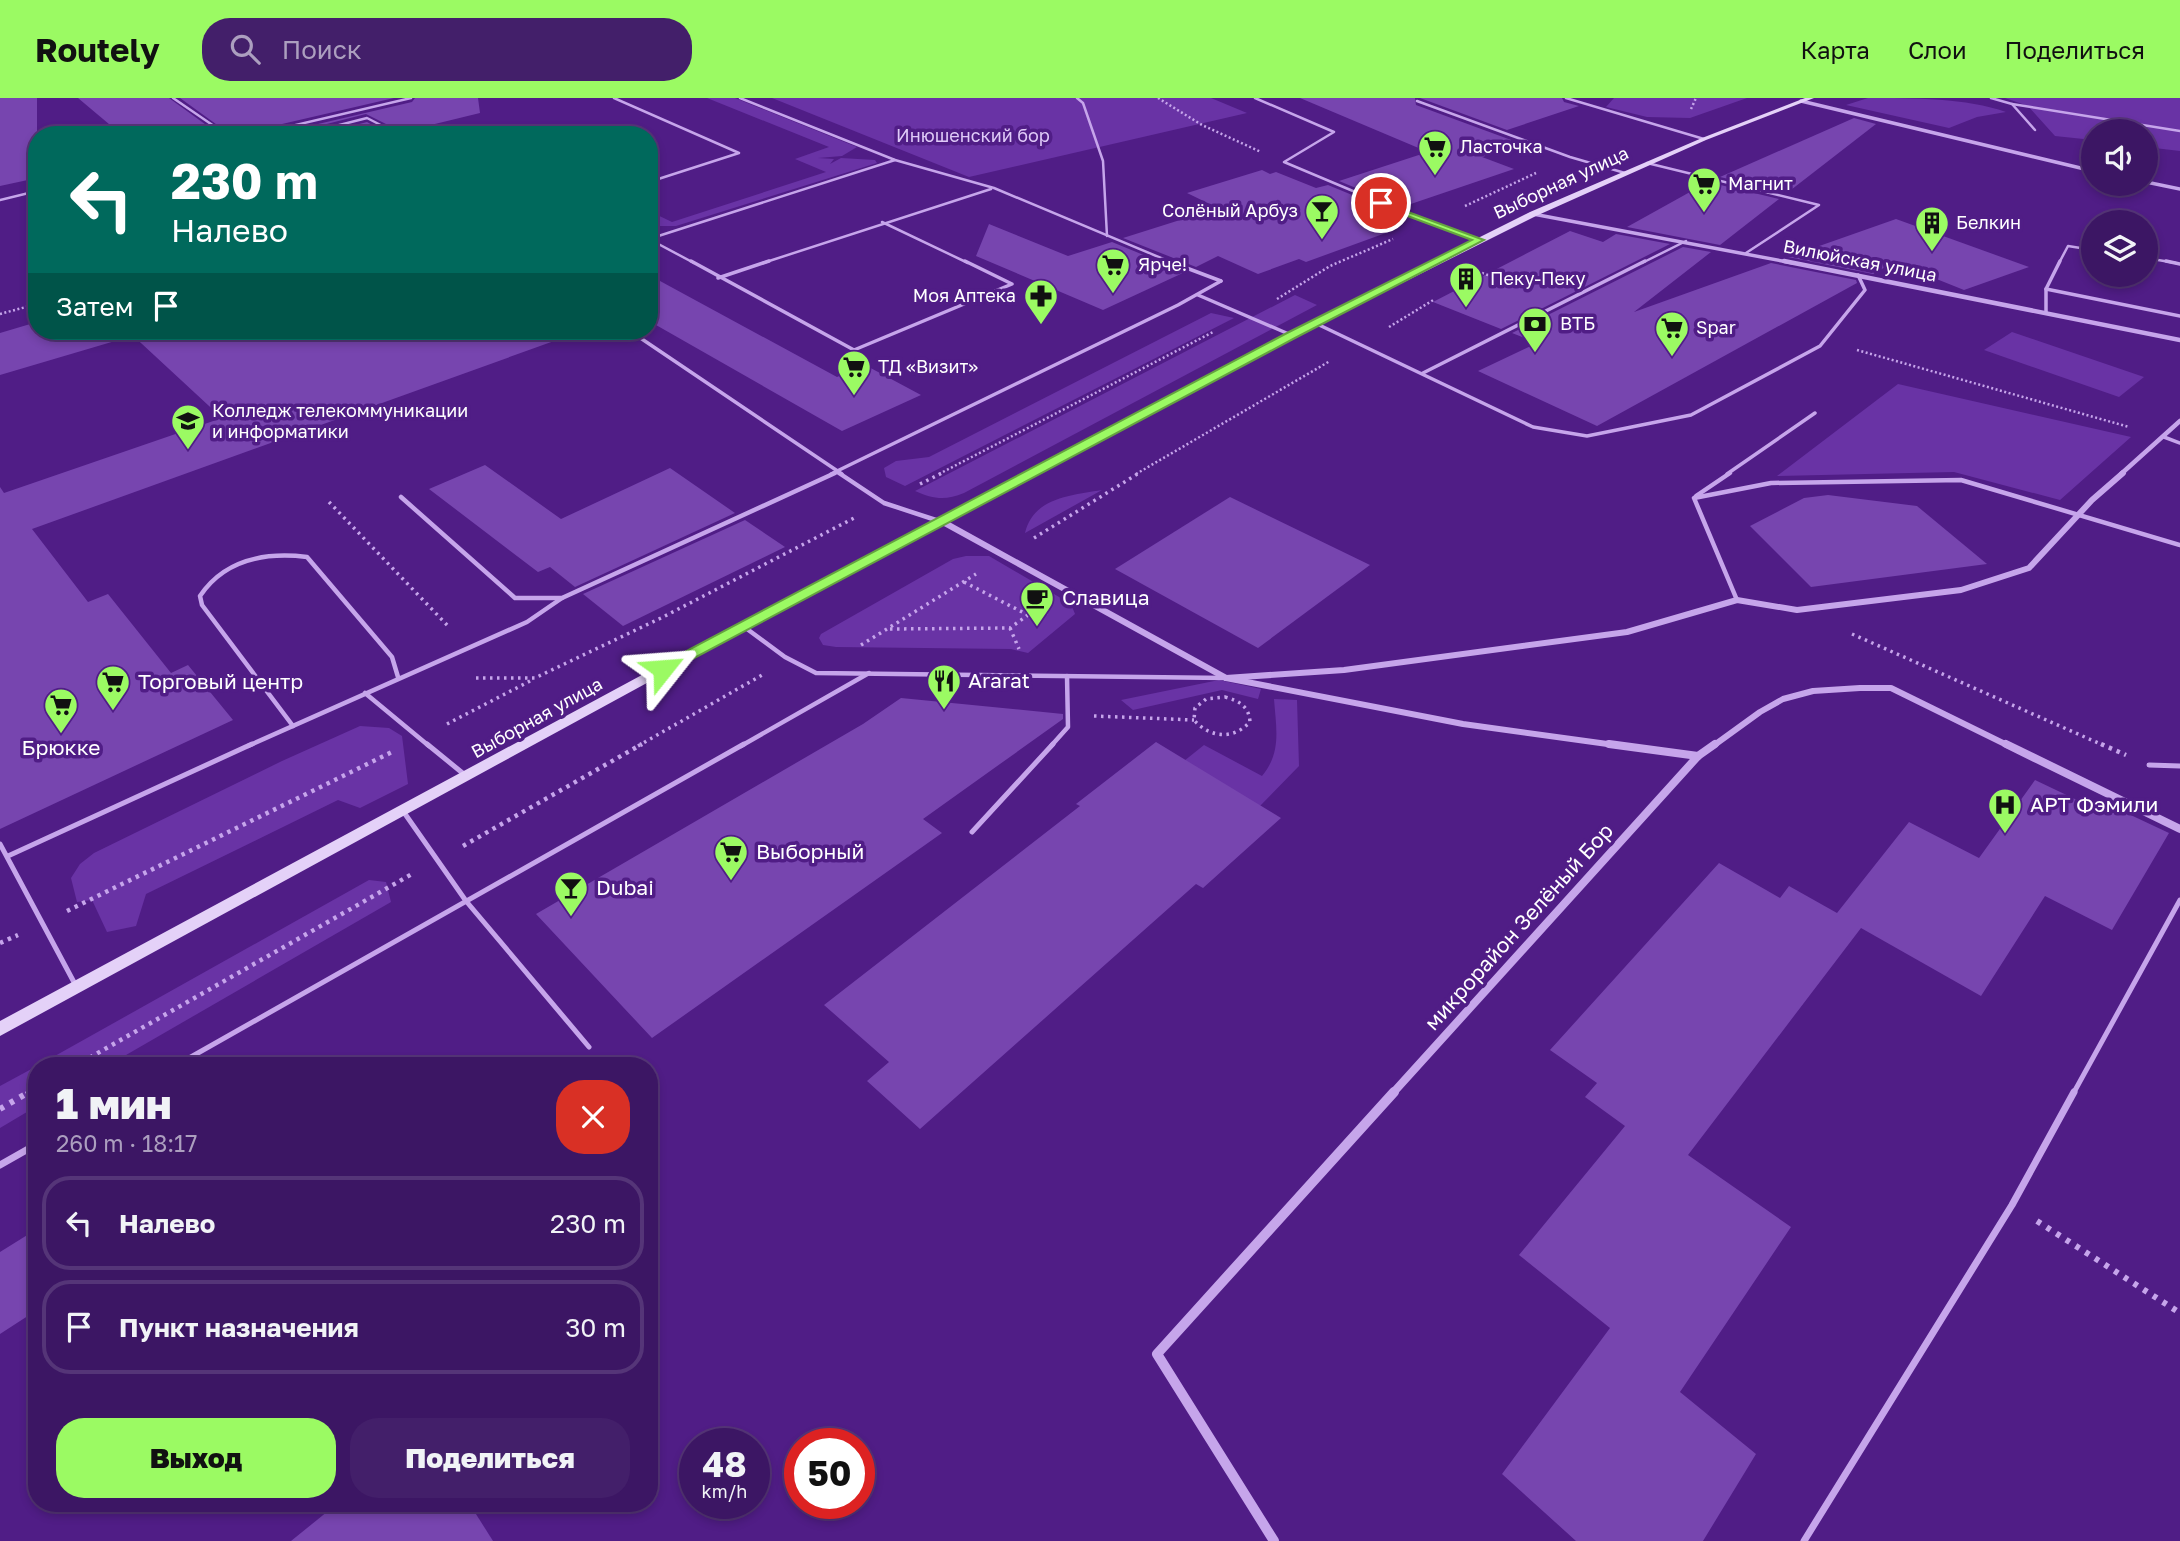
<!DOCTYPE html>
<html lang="ru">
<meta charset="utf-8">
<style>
body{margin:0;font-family:"Golos Text",sans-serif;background:#431f6a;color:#f1f3f6;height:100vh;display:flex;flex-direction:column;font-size:26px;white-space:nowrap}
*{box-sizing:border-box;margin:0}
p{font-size:23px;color:#ac9fbf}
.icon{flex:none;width:38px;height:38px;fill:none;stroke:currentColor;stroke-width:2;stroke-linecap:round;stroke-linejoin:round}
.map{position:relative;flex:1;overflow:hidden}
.drawer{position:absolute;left:28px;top:959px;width:630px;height:455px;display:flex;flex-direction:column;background:#3c1664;border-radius:28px;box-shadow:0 4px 10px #0003,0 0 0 2px #553578}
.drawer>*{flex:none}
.guide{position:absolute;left:28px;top:28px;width:630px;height:214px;border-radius:28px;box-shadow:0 4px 10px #0003,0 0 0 2px #553578;background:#00695c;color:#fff;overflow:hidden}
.tools{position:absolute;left:2081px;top:21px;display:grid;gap:14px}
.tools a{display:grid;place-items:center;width:77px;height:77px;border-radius:50%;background:#3c1664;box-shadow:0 4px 10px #0003,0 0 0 2px #553578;font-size:35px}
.speed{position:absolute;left:679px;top:1330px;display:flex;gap:14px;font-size:35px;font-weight:700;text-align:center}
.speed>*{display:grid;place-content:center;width:91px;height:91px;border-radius:50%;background:#3c1664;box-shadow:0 4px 10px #0003,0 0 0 2px #553578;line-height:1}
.speed small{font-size:18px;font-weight:400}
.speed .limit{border:10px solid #d22;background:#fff;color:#111}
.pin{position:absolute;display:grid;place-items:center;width:60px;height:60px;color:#fff;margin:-30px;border:4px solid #fff;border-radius:50%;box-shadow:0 2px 7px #0007}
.me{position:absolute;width:77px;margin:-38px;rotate:62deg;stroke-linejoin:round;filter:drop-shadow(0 0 5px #0008)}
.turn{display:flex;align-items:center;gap:24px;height:147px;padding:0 28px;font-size:32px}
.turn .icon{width:91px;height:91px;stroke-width:2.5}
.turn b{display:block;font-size:49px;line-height:60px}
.then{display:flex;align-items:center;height:66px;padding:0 28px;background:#0003;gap:14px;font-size:26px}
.round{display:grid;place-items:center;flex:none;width:74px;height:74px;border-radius:28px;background:#431f6a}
.overview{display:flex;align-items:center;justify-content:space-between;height:119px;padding:0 28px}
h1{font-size:42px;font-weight:800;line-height:52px}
.action{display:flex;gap:14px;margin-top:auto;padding:14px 28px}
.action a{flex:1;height:80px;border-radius:28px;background:#9bfa63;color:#111;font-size:28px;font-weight:800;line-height:80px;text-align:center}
.action a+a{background:#431f6a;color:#f1f3f6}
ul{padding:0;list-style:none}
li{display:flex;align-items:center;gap:21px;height:94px;margin:0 14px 10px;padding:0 14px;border:4px solid #553578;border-radius:28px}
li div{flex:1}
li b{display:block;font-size:26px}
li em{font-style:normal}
header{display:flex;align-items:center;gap:42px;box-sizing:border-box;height:98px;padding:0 35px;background:#9bfa63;color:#111}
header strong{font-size:33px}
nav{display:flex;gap:38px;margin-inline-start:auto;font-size:24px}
.search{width:490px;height:63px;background:#431f6a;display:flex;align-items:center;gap:18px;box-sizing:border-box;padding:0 24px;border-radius:28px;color:#ac9fbf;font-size:26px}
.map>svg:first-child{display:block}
.green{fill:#6933a5}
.building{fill:#7745af}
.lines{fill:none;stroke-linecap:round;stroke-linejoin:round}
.path-far3{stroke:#c6a5eb;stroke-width:2.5;stroke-dasharray:2 2.5;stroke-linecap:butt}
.path-far2{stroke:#c6a5eb;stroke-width:3.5;stroke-dasharray:2.5 4.5;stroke-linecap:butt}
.path-far1{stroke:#c6a5eb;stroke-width:4.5;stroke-dasharray:3.5 5;stroke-linecap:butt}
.path{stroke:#c6a5eb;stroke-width:6;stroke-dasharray:4.5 7;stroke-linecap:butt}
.service-far4{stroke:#c6a5eb;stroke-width:2.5}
.service-far3{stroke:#c6a5eb;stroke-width:3.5}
.service-far2{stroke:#c6a5eb;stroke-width:4.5}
.service-far1{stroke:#c6a5eb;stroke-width:5}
.service{stroke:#c6a5eb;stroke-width:7}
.minor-far4{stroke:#c6a5eb;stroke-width:3.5}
.minor-far3{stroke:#c6a5eb;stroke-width:4.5}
.minor-far2{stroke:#c6a5eb;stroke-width:6}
.minor-far1{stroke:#c6a5eb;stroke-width:8}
.minor{stroke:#c6a5eb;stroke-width:10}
.secondary{fill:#e4d1f8;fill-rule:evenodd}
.route{fill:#9bfa63;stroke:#65a240;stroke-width:2}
.labels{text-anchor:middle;stroke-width:7;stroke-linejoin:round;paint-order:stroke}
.far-park-label{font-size:18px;fill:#dfcaf8;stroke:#501d86}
.far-poi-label{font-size:18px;fill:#fff;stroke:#501d86;text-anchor:start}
.far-street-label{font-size:18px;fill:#fff;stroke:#501d86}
.poi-label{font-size:21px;fill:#fff;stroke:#501d86;text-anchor:start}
.street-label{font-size:21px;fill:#fff;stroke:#501d86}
</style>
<header>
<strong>Routely</strong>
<div class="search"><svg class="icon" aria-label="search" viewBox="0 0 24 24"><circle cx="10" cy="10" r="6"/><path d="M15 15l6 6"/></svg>Поиск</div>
<nav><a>Карта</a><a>Слои</a><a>Поделиться</a></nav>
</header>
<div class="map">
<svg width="2180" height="1443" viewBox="0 0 2180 1443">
<rect width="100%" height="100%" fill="#501d86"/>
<g class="green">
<polygon points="707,0 735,0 857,49 842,58 818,60 834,61 830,66 841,60 875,62 877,65 676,128 659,128 649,124 649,113 672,124 826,74 795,61 829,49"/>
<polygon points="772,0 1211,0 1247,15 969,79"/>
<polygon points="1614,0 1747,0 1690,20 1647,19 1606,9"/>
<path d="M1868 0C1913 0 1967 0 2006 14L1977 19 1949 30 1846 7Z"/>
<polygon points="2005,0 2180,0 2180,53 2146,49 2146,33 2093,33 2093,42 2055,38 2028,8"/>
<path d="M1295 197 1317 207 964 395C945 403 933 401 915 393Z"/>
<polygon points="1211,215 1234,220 905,388 886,379 884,370 896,363 929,359"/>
<polygon points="2012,234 2144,279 2119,299 1984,252"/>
<polygon points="1898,286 2131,339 2060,402 1954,374 1777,378"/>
<path d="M1102 392 1025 435C1033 400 1071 397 1102 392Z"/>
<polygon points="966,458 989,458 1071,506 1075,516 1028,555 1011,551 836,549 823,547 819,540 821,536 953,461"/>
<polygon points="1219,582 1261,591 1258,601 1222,592 1133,612 1121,602"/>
<path d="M1274 601 1297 602 1299 668 1259 709 1184 663 1204 647 1262 678C1282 654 1276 630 1274 601Z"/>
<polygon points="360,628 389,630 402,638 408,686 360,710 338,702 146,796 136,828 107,834 92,802 77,804 71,780 80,766 94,755 282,663"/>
<polygon points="369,782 386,784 391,804 107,968 37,968"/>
<polygon points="37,968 37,1008 0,1030 0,988"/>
</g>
<g class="building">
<polygon points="0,0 37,0 37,80 0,88"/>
<polygon points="78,0 169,0 220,37 122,37"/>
<polygon points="180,0 394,0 252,33 249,37 231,37"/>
<polygon points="415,0 478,0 480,15 402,34 366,16 299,33 296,37 271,37 412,4"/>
<polygon points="1300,0 1415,0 1416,7 1522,46 1482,59 1514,71 1402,109 1339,83 1428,54"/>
<polygon points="1420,0 1562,0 1564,4 1579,8 1507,32"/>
<polygon points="1854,20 1876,26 1787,95 1720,79"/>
<polygon points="367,24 390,37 317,37"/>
<polygon points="1262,72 1270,76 1276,74 1316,90 1328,87 1391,113 1368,121 1394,132 1306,164 1299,161 1258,176 1218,158 1196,169 1123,140 1218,110 1187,95"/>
<polygon points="1708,84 1779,101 1720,147 1627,129"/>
<polygon points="1896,121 2029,169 1964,192 1894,164 1873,176 1788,159"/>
<polygon points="989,126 1068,158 1112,144 1185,174 1103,212 976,158"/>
<polygon points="1570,133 1603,144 1616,136 1670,146 1501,231 1433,204"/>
<polygon points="1683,149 1711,154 1634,214 1771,165 1856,182 1857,185 1597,328 1478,273 1537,245 1512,235"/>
<polygon points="649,177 837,279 865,267 921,297 842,333 649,223"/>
<polygon points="37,224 37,233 114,233 115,243 0,277 0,235"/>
<polygon points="128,233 567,233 568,238 32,431 88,504 108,496 171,575 188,567 233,622 0,731 0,389 4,395 222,320"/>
<polygon points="485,367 561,421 670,370 735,415 575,489 550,469 538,474 429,391"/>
<polygon points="1828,397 1917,408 1987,466 1811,489 1750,428 1804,400"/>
<polygon points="1230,399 1370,467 1258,550 1115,471"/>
<polygon points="745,422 785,449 623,528 583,496"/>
<polygon points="901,600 1063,616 1063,621 923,721 942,735 652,940 536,816 863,626"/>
<polygon points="1156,644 1281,720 1203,790 1196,786 920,1031 867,983 889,964 824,907 1080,708 1076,706"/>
<polygon points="2035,682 2098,712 2103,704 2169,735 2112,832 2045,798 1981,898 1861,830 1688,1057 1791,1129 1680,1294 1756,1356 1703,1443 1576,1443 1502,1376 1610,1230 1519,1157 1625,1028 1585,999 1597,985 1550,952 1719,765 1780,800 1789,788 1837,815 1909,724 1979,760"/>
<polygon points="37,1131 37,1212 0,1236 0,1154"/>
<polygon points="338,1405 469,1405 493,1443 291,1443"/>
</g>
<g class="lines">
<g class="path-far3">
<polyline points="1158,0 1202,27 1261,54"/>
<polyline points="1691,11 1696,0"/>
<polyline points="1465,108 1536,75"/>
<polyline points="1482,175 1522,189"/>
<polyline points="1277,201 1330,168 1393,141"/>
<polyline points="0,216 37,206"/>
<polyline points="1389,229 1435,201"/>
<polyline points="1857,252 2129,329"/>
<polyline points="939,376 1213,234"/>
<polyline points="1136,376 1330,263"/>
</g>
<g class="path-far2">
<polyline points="920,386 942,375"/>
<polyline points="329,404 449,529"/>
<polyline points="1034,440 1139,375"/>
<polyline points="964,484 1028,517 1047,515"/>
<polyline points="1010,530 1019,551"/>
<polyline points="890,531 1010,530 1028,517"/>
<polyline points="1852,536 2105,648"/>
<polyline points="861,547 976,476"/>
<polyline points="476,580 535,580 663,519 856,419"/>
<path d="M1225 599C1239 603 1249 608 1250 624 1233 642 1210 640 1194 622L1195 610 1206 601Z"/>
<polyline points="1094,618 1194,622"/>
<polyline points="447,626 532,582"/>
<polyline points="638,648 762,577"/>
</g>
<g class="path-far1">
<polyline points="2101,646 2126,657"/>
<polyline points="463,748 642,646"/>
<polyline points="67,813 392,654"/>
<polyline points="0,845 18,837"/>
<polyline points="75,968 412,776"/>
<polyline points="26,996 37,990"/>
</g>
<g class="path">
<polyline points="0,1011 29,994"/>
<polyline points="2037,1123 2180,1215"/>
</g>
<g class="service-far4">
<polyline points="173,0 227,37"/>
<polyline points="614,0 739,55 649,84"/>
<polyline points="740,0 895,62 994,90 1173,165"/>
<polyline points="1077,0 1083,5 1103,63 1107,138"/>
<polyline points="1255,0 1334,34 1284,64 1429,125 1479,142"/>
<polyline points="1566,0 1704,41"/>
<polyline points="1991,0 2012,6 2035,32"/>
<polyline points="1417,3 1570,59 1625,75"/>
<polyline points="2012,6 2180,33"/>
<polyline points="253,37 411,0"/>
<polyline points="300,37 367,20 400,37"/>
<polyline points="1647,65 1819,107 1746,155"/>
<polyline points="0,102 37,93"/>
<polyline points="882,124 968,165"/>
<polyline points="649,141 694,165"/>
<polyline points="649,141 895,62"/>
<polyline points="2146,160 2176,165"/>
<polyline points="763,165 991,91"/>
<polyline points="1642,165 1686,143"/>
<polyline points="2059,165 2068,148 2093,152"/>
</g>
<g class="service-far3">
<polyline points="691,163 854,252 1012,186 965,163"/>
<polyline points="1168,163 1221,183"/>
<polyline points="2166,163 2180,166"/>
<polyline points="718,180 769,163"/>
<polyline points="2046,191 2180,218"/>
<polyline points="1198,197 1291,237"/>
<polyline points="2046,214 2046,191 2060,163"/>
<polyline points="1315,225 1533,329 1587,338 1691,317 1820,248 1865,192 1858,177"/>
<polyline points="630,233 842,376"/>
<polyline points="1423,275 1645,163"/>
<polyline points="2164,339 2180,345"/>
<polyline points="831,376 1178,207 1221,183"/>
<polyline points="1727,376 1815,315"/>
</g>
<g class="service-far2">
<polyline points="839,375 884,405 942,424"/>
<polyline points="1696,398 1730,375"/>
<polyline points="401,399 515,500 562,500 835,375"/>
<polyline points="1737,502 1694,400 1771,385 1961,382 2180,447"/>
<polyline points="743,528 785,559 816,575 1226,580"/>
<polyline points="365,595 429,648"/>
<path d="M293 628 202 507 200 498C225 461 265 454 307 459L392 559 398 579"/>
<polyline points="248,648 527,524 562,500"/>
<polyline points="741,648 869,575"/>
<polyline points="1051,648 1068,629 1067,578"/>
</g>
<g class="service-far1">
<polyline points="427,646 465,677"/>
<polyline points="2149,667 2180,668"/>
<polyline points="403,713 466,803 589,949"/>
<polyline points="972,734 1053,646"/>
<polyline points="0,746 76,888"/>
<polyline points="8,758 252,646"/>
<polyline points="175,968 744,646"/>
<polyline points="2073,996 2180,802"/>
</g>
<g class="service">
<polyline points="0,1067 37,1046"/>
<polyline points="1804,1443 2012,1107 2074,994"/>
</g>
<g class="minor-far4">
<polyline points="1801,3 2093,73"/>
<polyline points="2146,84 2180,91"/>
<polyline points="1533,116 1793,165"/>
</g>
<g class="minor-far3">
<polyline points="1784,163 2180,242"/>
<polyline points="2121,376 2180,323"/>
</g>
<g class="minor-far2">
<polyline points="943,424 1226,580 1463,626 1622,648"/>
<polyline points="1226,580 1344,572 1627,534 1737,502 1797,512 1961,492 2029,470 2092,402 2123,375"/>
<polyline points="1713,648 1760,614 1783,601 1813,593 1860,590 1891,590 2009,648"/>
</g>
<g class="minor-far1">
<polyline points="1609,646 1698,658"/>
<polyline points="2006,646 2180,731"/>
<polyline points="1392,996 1698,658 1715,646"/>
</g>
<polyline class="minor" points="1274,1443 1157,1256 1394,994"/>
<polygon class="secondary" points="1805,0 1814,0 1706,42 1536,118 1318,227 711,550 0,938 0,923 703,544 1312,223 1530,114 1702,40"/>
</g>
<polygon class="route" points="1378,103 1484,142 1295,240 668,574 658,574 658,568 1287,235 1472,142 1378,107"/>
<defs>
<g id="supermarket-pin" transform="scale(1.75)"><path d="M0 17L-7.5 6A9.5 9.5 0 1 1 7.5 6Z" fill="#9bfa63" stroke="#501d86"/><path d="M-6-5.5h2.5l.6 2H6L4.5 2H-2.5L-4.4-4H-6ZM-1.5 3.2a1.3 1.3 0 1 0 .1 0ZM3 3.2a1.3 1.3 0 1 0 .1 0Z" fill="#111"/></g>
<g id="bar-pin" transform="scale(1.75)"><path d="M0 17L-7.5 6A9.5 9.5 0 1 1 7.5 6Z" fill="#9bfa63" stroke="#501d86"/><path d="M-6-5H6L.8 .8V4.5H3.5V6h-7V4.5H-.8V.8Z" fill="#111"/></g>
<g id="building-pin" transform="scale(1.75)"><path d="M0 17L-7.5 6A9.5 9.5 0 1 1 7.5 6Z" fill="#9bfa63" stroke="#501d86"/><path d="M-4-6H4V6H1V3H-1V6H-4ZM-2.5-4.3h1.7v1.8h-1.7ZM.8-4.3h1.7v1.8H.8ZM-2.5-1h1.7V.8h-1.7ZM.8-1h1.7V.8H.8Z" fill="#111"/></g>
<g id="pharmacy-pin" transform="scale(1.75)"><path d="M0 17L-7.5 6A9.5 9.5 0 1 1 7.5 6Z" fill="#9bfa63" stroke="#501d86"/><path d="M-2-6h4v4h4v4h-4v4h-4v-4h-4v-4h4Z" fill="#111"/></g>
<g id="bank-pin" transform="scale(1.75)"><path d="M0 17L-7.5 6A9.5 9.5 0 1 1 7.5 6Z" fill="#9bfa63" stroke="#501d86"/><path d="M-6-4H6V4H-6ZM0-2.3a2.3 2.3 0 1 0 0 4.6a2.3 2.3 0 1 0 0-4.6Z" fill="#111"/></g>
<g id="university-pin" transform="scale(1.75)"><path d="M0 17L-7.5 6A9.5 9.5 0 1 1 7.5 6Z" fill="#9bfa63" stroke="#501d86"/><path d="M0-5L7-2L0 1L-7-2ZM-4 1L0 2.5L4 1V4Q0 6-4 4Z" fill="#111"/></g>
<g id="cafe-pin" transform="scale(1.75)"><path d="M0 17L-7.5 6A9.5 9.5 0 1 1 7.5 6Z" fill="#9bfa63" stroke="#501d86"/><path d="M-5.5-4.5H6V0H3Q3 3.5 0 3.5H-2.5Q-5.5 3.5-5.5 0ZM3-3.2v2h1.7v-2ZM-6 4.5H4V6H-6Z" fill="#111"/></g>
<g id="restaurant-pin" transform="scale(1.75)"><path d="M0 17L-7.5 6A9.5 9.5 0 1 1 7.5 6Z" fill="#9bfa63" stroke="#501d86"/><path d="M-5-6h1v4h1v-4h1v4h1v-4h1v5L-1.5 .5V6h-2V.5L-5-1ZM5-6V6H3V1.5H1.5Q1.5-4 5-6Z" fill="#111"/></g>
<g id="hospital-pin" transform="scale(1.75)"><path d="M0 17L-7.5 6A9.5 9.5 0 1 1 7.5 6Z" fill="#9bfa63" stroke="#501d86"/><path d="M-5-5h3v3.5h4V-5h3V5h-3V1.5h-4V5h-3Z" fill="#111"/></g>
</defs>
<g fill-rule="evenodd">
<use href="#supermarket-pin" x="1435" y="49"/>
<use href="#supermarket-pin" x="1704" y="86"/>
<use href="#bar-pin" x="1322" y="113"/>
<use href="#building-pin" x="1932" y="125"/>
<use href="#supermarket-pin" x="1113" y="167"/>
<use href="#building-pin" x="1466" y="181"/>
<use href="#pharmacy-pin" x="1041" y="198"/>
<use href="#bank-pin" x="1535" y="226"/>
<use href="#supermarket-pin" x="1672" y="230"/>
<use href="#supermarket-pin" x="854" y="269"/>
<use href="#university-pin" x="188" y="323"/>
<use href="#cafe-pin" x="1037" y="500"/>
<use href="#restaurant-pin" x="944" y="583"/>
<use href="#supermarket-pin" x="113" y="584"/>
<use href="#supermarket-pin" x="61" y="607"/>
<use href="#hospital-pin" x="2005" y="707"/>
<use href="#supermarket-pin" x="731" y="754"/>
<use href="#bar-pin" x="571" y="790"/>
</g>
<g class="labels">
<g class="far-park-label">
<text x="973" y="44">Инюшенский бор</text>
</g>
<g class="far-poi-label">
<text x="1460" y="55">Ласточка</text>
<text x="1728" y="92">Магнит</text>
<text x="1298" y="119" text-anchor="end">Солёный Арбуз</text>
<text x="1956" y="131">Белкин</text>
<text x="1138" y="173">Ярче!</text>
<text x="1490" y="187">Пеку-Пеку</text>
<text x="1016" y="204" text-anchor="end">Моя Аптека</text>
<text x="1560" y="232">ВТБ</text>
<text x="1696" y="236">Spar</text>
<text x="878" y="275">ТД «Визит»</text>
<text x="212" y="319">Колледж телекоммуникации<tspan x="212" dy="21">и информатики</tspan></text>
</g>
<g class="far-street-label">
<text transform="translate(1561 85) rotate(-25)" y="6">Выборная улица</text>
<text transform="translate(1860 163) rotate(11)" y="6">Вилюйская улица</text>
<text transform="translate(537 620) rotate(-29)" y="6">Выборная улица</text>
</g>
<g class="poi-label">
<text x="1062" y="507">Славица</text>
<text x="968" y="590">Ararat</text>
<text x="138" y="591">Торговый центр</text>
<text x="61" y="657" text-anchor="middle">Брюкке</text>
<text x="2030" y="714">АРТ Фэмили</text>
<text x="756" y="761">Выборный</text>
<text x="596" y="797">Dubai</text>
</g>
<g class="street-label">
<text transform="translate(1519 829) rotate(-48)" y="7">микрорайон Зелёный Бор</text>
</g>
</g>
</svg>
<div class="tools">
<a><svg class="icon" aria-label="sound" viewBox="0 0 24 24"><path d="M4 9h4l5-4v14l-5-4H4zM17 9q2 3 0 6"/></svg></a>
<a><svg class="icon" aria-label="layers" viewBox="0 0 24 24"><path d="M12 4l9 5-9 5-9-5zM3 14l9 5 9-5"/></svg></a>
</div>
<div class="speed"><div>48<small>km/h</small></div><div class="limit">50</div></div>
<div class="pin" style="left:1381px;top:105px;background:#d93025"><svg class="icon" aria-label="arrive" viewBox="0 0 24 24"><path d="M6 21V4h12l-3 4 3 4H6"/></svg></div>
<svg class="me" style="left:663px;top:571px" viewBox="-20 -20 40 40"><path d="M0-17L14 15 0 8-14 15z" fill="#9bfa63" stroke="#fff" stroke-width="4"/></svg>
<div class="guide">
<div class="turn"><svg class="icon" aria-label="left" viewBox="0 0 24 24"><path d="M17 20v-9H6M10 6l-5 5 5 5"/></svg><div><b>230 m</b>Налево</div></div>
<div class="then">Затем<svg class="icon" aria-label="arrive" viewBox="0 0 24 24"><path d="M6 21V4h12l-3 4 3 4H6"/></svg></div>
</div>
<section class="drawer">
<div class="overview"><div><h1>1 мин</h1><p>260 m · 18:17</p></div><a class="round" style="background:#d93025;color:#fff"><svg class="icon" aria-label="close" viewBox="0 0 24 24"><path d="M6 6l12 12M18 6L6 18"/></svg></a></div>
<ul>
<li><svg class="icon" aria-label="left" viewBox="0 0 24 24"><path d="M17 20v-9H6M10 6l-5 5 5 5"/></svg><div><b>Налево</b></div><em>230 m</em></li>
<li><svg class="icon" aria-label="arrive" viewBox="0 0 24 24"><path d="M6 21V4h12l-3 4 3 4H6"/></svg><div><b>Пункт назначения</b></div><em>30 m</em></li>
</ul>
<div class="action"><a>Выход</a><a>Поделиться</a></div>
</section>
</div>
